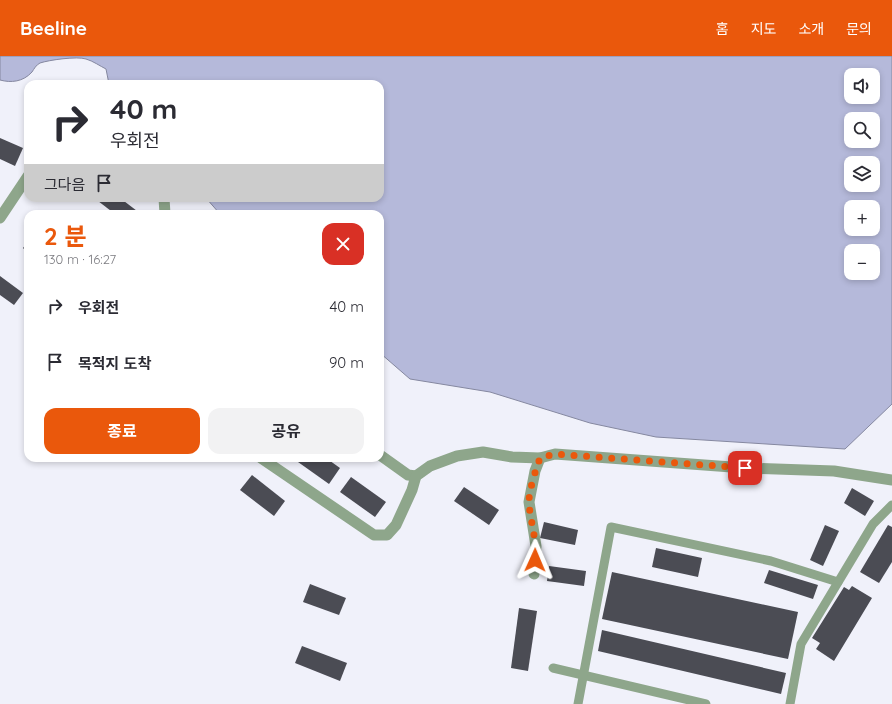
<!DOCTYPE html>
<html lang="ko">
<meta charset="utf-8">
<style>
body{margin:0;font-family:Quicksand,"Noto Sans KR",sans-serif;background:#f2f2f3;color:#2b2b33;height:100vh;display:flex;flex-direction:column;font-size:15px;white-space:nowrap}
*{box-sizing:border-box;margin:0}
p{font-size:13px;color:#7c7c81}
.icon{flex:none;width:22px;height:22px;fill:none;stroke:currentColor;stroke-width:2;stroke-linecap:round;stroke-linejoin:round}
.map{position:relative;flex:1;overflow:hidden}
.panel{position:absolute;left:24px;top:154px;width:360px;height:252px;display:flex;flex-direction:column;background:#fff;border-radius:12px;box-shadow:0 2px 6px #0003}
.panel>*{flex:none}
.top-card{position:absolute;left:24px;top:24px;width:360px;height:122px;border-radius:12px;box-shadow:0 2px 6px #0003;background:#fff;color:#2b2b33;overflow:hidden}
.buttons{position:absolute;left:844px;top:12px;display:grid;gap:8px}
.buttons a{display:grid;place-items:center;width:36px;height:36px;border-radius:8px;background:#fff;box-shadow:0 2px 6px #0003;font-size:20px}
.pin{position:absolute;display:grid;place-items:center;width:34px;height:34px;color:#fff;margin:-17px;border-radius:8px;box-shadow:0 2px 6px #0006}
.me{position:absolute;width:44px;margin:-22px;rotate:1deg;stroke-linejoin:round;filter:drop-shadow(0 0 3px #0008)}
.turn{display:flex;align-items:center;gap:14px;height:84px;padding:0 20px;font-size:18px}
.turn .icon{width:52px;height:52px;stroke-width:2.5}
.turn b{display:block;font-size:28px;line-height:34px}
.then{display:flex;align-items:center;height:38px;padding:0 20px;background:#0003;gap:8px;font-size:15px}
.round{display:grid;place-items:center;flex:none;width:42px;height:42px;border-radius:12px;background:#f2f2f3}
.summary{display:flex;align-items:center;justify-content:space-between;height:68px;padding:0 20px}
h1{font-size:24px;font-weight:700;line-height:30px;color:#ea580c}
.button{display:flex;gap:8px;margin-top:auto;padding:8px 20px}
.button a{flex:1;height:46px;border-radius:12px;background:#ea580c;color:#fff;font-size:16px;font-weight:700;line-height:46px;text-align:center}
.button a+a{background:#f2f2f3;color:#2b2b33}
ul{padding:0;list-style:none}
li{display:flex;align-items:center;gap:12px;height:56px;padding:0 20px}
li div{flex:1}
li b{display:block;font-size:15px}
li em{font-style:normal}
header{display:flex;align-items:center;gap:24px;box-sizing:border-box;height:56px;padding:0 20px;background:#ea580c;color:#fff}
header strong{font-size:19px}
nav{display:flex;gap:22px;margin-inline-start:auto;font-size:14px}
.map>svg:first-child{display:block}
.water{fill:#b5b9da;stroke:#8588a0;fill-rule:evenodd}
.building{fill:#4b4c54}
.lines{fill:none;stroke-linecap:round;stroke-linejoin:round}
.service{stroke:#8ea68b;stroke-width:9}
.minor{stroke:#8ea68b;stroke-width:11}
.route{stroke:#ea580c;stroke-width:7;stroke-dasharray:0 12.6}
</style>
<header>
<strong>Beeline</strong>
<nav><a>홈</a><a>지도</a><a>소개</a><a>문의</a></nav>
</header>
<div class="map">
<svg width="892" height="648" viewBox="0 0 892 648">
<rect width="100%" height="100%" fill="#f0f1fa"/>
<path class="water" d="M0 0H892V348L845 393 656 381 590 367 490 336 410 323 380 297V158H220L206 142H380V28H109L106 13C100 10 93 5 86 3 77 0 49 4 40 7 36 9 34 13 32 16 23 26 11 27 0 24ZM851 19H873V41H851ZM851 63H873V85H851ZM851 107H873V129H851ZM851 151H873V173H851ZM851 195H873V217H851Z"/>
<g class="building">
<polygon points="0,82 23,92 15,110 0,103"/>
<polygon points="100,142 120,142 141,158 115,158 98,145"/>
<polygon points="28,186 28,197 23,192"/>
<polygon points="0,220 23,237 14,249 0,239"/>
<polygon points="301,402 326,402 340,412 329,428 298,406"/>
<polygon points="252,419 285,445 274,460 240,434"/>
<polygon points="351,421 386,446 375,461 340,436"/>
<polygon points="464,431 499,454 489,469 454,445"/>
<polygon points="852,432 874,445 865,460 844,447"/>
<polygon points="544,466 578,474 575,489 540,482"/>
<polygon points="825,469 839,475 823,510 810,504"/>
<polygon points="888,469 892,471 892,506 879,527 860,516"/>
<polygon points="656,492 702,502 698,521 652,511"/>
<polygon points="549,510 586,515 584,530 547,525"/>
<polygon points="769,514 818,529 813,543 764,527"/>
<polygon points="612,516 798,556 788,603 602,563"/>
<polygon points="310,528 346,542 339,559 303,546"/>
<polygon points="852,530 872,542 834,605 816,593 820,587 812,582 844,531 849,534"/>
<polygon points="519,552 537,555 528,615 511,612"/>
<polygon points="602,574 786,617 781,638 598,595"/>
<polygon points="302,590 347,607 340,625 295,607"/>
</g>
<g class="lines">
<g class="service">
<polyline points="553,612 706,648"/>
<polyline points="578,648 611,471 771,505 838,526"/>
<polyline points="790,648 801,588 873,468 892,449"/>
</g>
<g class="minor">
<polyline points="164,142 165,158"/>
<polyline points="0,162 28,120"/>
<polyline points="380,399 408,419 416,420"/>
<polyline points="261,402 374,479 387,479 396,469 412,434 416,420 430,410 457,400 483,396 512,401 540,402 555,398 745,412 834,415 892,424"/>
<polyline points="534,518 536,490 529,446 535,415 540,402"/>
</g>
</g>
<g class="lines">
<path class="route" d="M535 504C537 484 531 468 529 448 528 437 536 413 540 402L555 398 745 412"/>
</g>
</svg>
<div class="buttons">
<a><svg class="icon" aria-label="sound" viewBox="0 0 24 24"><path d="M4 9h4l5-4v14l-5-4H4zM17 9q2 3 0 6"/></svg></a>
<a><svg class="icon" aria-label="search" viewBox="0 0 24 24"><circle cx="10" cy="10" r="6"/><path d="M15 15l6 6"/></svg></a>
<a><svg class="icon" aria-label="layers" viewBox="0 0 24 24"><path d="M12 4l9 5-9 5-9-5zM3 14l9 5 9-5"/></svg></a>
<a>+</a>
<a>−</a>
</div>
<div class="pin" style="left:745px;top:412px;background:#d93025"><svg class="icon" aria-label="arrive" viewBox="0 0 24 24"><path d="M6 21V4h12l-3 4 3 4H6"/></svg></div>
<svg class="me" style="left:535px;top:504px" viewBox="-20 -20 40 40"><path d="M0-17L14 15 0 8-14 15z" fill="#ea580c" stroke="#fff" stroke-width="4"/></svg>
<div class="top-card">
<div class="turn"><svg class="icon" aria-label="right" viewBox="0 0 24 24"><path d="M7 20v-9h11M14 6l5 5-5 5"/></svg><div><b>40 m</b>우회전</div></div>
<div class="then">그다음<svg class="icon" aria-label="arrive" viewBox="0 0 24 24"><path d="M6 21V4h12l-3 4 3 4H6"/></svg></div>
</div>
<section class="panel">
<div class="summary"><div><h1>2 분</h1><p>130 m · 16:27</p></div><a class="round" style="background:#d93025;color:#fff"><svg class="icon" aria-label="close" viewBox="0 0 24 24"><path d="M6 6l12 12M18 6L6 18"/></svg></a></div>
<ul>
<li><svg class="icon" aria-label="right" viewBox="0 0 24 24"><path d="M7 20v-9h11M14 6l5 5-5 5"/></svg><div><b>우회전</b></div><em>40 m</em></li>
<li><svg class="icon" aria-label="arrive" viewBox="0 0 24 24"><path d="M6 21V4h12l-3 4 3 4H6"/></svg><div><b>목적지 도착</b></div><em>90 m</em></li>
</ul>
<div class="button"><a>종료</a><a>공유</a></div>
</section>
</div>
